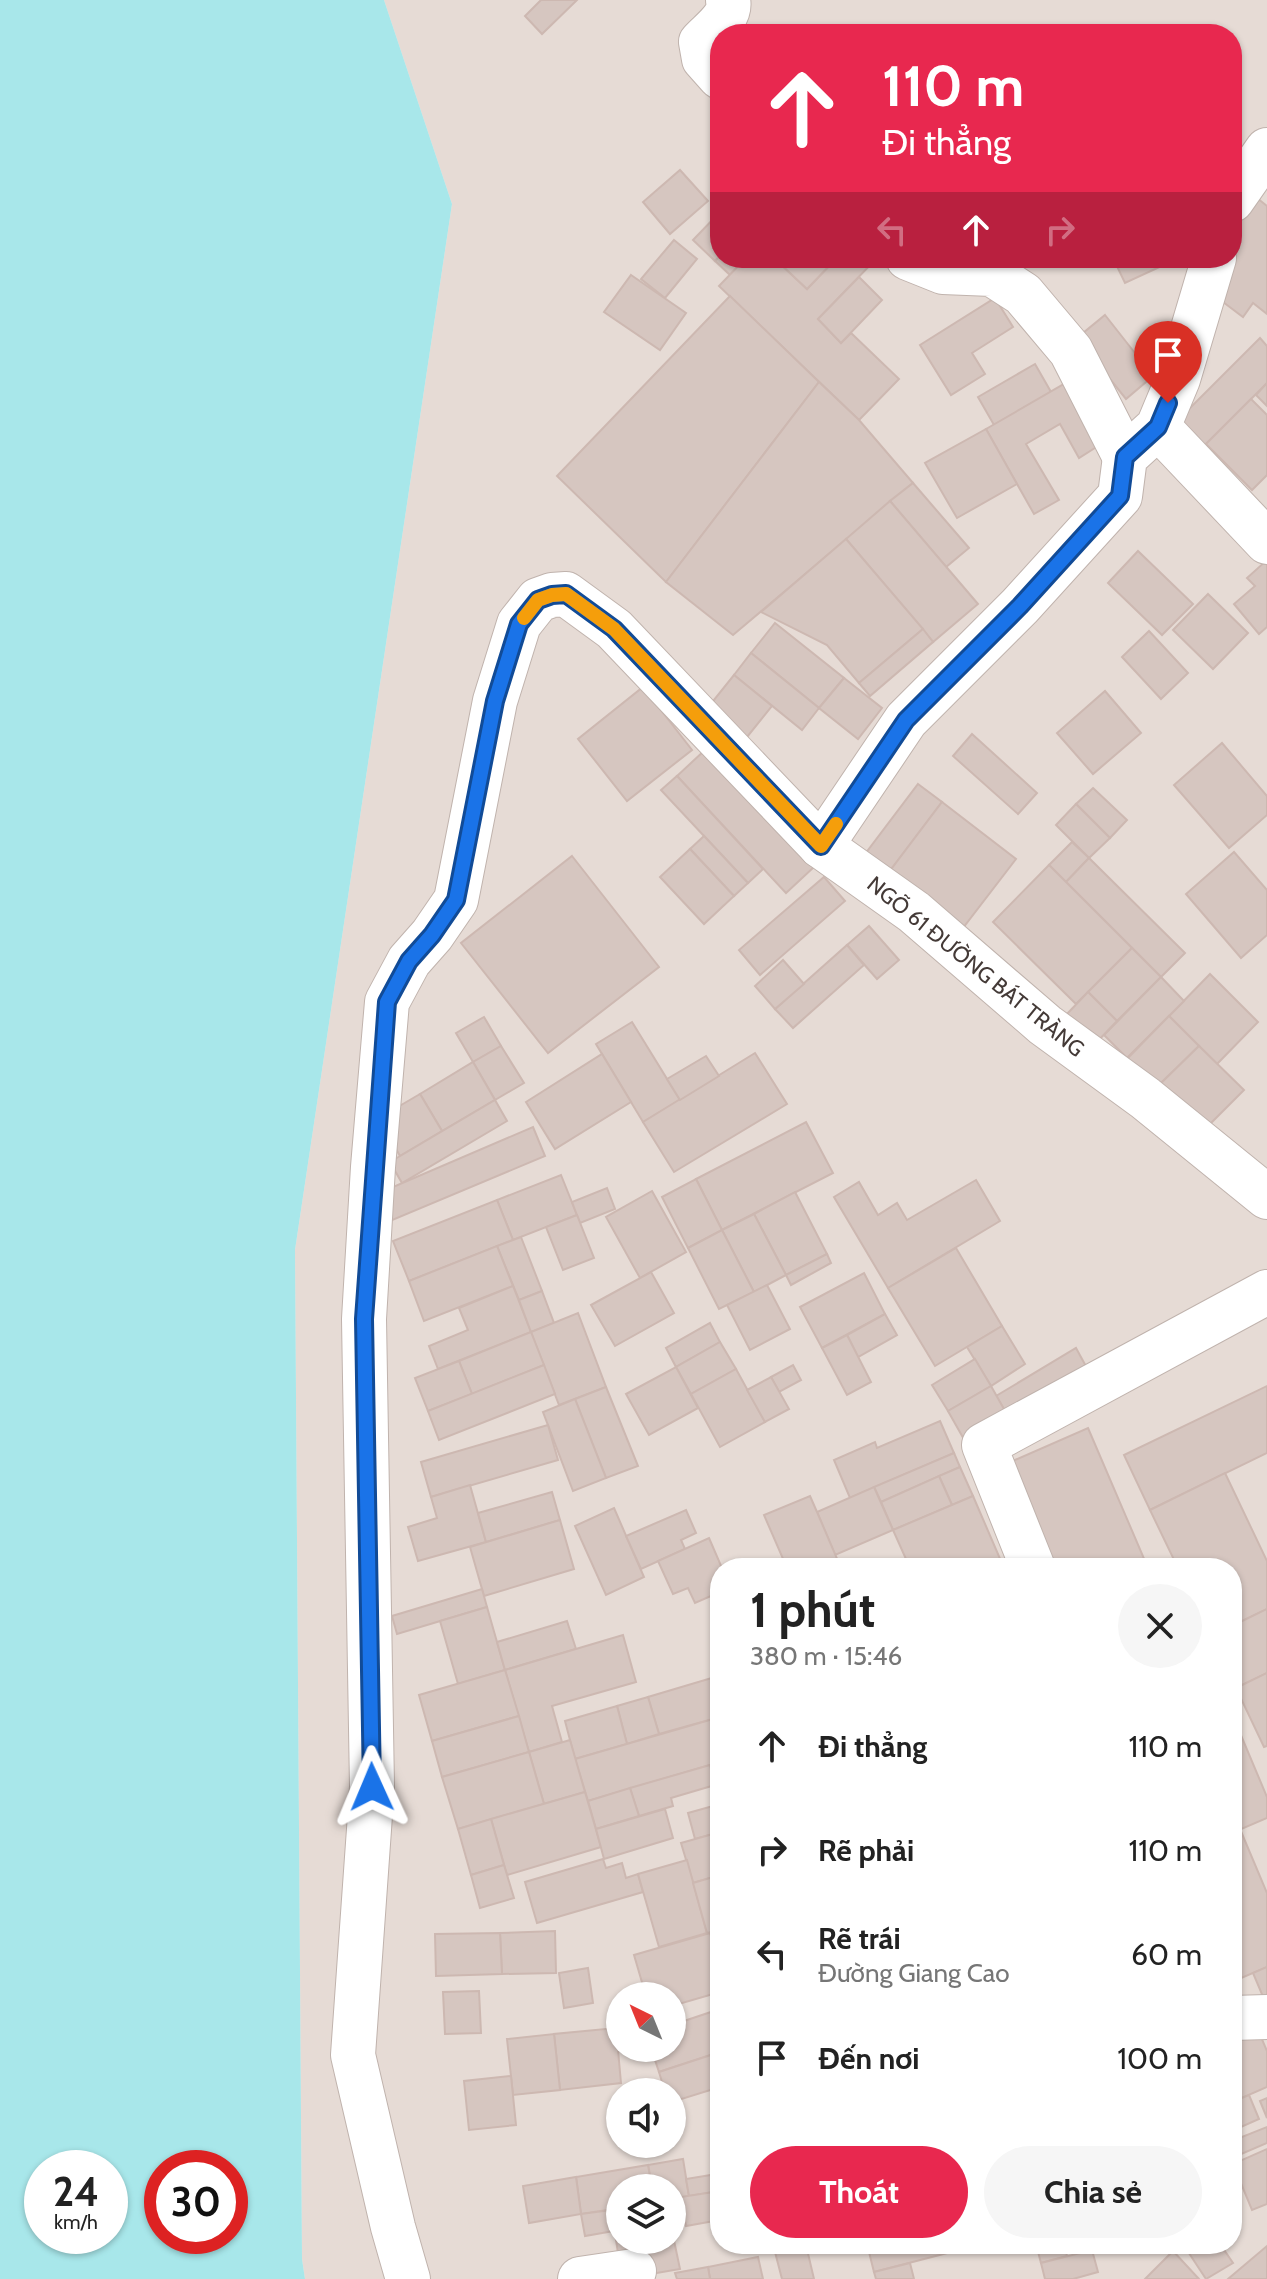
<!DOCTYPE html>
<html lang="vi">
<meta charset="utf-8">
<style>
body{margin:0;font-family:Cabin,sans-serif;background:#f6f6f6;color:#222;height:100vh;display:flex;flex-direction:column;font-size:30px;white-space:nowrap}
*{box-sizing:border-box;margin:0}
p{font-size:26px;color:#767676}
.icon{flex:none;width:44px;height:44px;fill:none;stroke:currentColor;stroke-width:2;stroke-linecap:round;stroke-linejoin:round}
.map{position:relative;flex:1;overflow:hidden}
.details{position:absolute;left:710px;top:1558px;width:532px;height:696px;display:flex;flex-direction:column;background:#fff;border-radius:32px;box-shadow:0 2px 6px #0004}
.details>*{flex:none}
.top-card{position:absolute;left:710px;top:24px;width:532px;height:244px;border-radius:32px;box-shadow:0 2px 6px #0004;background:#e8284f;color:#fff;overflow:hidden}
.needle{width:52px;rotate:317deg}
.controls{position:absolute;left:606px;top:1982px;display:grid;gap:16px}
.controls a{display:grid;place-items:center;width:80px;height:80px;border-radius:50%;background:#fff;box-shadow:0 2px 6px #0004;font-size:40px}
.speed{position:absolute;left:24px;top:2150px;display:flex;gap:16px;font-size:40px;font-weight:700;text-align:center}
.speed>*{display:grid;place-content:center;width:104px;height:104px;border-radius:50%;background:#fff;box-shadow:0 2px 6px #0004;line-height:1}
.speed small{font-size:20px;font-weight:400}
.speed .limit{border:12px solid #d22;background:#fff;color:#111}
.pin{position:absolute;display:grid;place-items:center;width:68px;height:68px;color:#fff;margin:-82px -34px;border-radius:50% 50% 50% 0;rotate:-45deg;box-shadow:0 0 8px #0007}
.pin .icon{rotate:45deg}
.me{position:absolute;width:88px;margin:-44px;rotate:359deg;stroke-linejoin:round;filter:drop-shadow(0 0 6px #0008)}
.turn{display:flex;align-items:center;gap:28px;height:168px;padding:0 40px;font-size:36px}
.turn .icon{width:104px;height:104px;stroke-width:2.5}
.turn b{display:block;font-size:56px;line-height:68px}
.lanes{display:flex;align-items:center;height:76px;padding:0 40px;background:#0003;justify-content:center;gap:40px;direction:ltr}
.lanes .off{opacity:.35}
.round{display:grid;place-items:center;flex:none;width:84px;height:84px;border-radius:42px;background:#f6f6f6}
.headline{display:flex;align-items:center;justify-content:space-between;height:136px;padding:0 40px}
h1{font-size:48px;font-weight:700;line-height:60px}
.primary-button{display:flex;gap:16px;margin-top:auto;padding:16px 40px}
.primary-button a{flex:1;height:92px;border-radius:48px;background:#e8284f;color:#fff;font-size:32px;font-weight:700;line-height:92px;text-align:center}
.primary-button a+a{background:#f6f6f6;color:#222}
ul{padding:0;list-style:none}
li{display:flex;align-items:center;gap:24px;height:104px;padding:0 40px}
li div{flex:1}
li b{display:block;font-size:30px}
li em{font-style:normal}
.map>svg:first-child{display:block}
.residential{fill:#e6dbd5;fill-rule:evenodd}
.water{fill:#a8e7ea;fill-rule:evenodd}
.building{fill:#d6c6c0;stroke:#cdb8b1;stroke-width:2}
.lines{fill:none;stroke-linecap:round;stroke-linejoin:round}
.minor-casing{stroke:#c0b3ad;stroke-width:46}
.minor{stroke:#fff;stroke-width:44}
.route-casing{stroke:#114b97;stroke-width:20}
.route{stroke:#1a73e8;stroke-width:14}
.slow{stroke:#f59e0b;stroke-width:14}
.labels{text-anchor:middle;stroke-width:6;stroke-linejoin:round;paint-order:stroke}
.street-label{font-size:22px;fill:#443a37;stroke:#fff}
</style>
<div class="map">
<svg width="1267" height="2279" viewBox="0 0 1267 2279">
<rect width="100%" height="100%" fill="#f2ebe7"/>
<path class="residential" d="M384 0H1267V2279H305L302 2259 295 1250 452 204ZM720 34H1232V258H720ZM720 1568H1232V2244H720ZM620 1996H672V2048H620ZM620 2092H672V2144H620ZM620 2188H672V2240H620Z"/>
<path class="water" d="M0 0H384L452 204 295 1250 302 2259 305 2279H0ZM42 2168H110V2236H42ZM162 2168H230V2236H162Z"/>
<g class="building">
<polygon points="541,0 577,0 542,34 525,16"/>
<polygon points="680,170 708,201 670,234 643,202"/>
<polygon points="1257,198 1267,206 1267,314 1253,303 1243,317 1219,299 1232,258 1232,231"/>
<polygon points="720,212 720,256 715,261 693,240"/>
<polygon points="674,240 697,259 665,298 641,279"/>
<polygon points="720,256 720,258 746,258 730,275 715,261"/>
<polygon points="746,258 774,258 807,289 831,264 824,258 877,258 818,319 841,343 851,333 899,379 859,420 719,286"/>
<polygon points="774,258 824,258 831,264 807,289"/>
<polygon points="1113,258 1179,258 1125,283"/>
<polygon points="631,275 686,313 660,350 604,312"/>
<polygon points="859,277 882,300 841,343 818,319"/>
<polygon points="730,296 819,382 666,582 557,476"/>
<polygon points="995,298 1013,327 972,353 985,374 951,395 920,345"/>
<polygon points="1105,315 1153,376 1126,399 1077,338"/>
<polygon points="1260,338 1267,346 1267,383 1196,454 1170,428"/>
<polygon points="1035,364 1051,392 994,425 978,397"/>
<polygon points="819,382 859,420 913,483 733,635 666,582"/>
<polygon points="1267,383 1267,406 1256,395"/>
<polygon points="1064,384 1098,446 1079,458 1060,424 1026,444 1059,500 1034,514 986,429"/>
<polygon points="1251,399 1267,415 1267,475 1252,490 1206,444"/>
<polygon points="986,429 1017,484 957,518 925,463"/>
<polygon points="913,483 969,548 946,567 890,501"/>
<polygon points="890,501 978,604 933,642 846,539"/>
<polygon points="846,539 923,629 859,683 827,645 761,612"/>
<polygon points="1138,551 1193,604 1162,635 1108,583"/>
<polygon points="1267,560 1267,627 1259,634 1234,604 1255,586 1247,578"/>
<polygon points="1208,594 1248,633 1213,669 1173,630"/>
<polygon points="775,623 844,678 819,708 751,653"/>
<polygon points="923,629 933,642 870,696 859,683"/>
<polygon points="1149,631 1188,673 1161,699 1122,657"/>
<polygon points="751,653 819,708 802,730 734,675"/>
<polygon points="734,675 772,706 739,747 701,716"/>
<polygon points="844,678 882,708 858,739 819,708"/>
<polygon points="643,687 692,750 627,801 578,739"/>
<polygon points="1105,691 1141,733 1093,774 1057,733"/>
<polygon points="972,734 1037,793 1018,814 953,756"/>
<polygon points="1222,743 1267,796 1267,815 1229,848 1174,785"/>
<polygon points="705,750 814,867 786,893 677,776"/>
<polygon points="677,776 763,869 748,883 661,790"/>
<polygon points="918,784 942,802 883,880 859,862"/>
<polygon points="1093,788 1127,820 1110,838 1076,804"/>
<polygon points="942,802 1016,859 956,937 883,880"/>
<polygon points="1076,804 1110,838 1089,858 1056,825"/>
<polygon points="704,836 748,883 734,896 690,849"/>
<polygon points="1072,842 1089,858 1066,882 1049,865"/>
<polygon points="690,849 734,896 704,924 660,877"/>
<polygon points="1234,852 1267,890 1267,935 1241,958 1186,894"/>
<polygon points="572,856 659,967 548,1053 461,943"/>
<polygon points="1089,858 1185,953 1161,977 1066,882"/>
<polygon points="1049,865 1132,948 1076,1004 993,922"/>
<polygon points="824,877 845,901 760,975 739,950"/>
<polygon points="869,926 899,960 877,979 847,945"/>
<polygon points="847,945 864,965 793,1028 775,1009"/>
<polygon points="1132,948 1161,977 1117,1021 1088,992"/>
<polygon points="783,960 804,984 775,1009 755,986"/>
<polygon points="1210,974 1258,1022 1217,1064 1169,1016"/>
<polygon points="1161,977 1184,1001 1127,1058 1104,1035"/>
<polygon points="1088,992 1117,1021 1094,1045 1065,1016"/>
<polygon points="1169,1016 1199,1046 1150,1094 1121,1065"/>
<polygon points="484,1017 501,1046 473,1062 456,1033"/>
<polygon points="632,1022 680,1100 643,1122 596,1044"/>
<polygon points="501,1046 524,1083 495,1100 473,1062"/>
<polygon points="1199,1046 1244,1090 1202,1132 1157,1087"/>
<polygon points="755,1053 787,1104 674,1172 643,1122"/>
<polygon points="602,1054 631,1102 555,1149 526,1102"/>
<polygon points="706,1056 719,1076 680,1100 667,1079"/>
<polygon points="473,1062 495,1100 442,1131 420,1094"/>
<polygon points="420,1094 442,1131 400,1156 379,1118"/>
<polygon points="495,1100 507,1121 402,1183 390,1162"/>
<polygon points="806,1122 833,1173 722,1230 696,1179"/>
<polygon points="533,1127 545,1156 390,1221 379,1193"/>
<polygon points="561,1175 577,1215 513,1240 497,1200"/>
<polygon points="696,1179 722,1230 688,1248 662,1197"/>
<polygon points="976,1180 1000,1221 888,1288 834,1197 859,1182 878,1215 897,1203 907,1220"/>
<polygon points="607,1188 615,1209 580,1223 572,1202"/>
<polygon points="652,1191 686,1252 640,1278 606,1217"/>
<polygon points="795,1192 827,1254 786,1275 754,1214"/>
<polygon points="497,1200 513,1240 409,1281 393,1241"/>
<polygon points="754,1214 786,1275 754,1292 722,1230"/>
<polygon points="577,1215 594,1258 563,1270 546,1227"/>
<polygon points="722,1230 754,1292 719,1309 688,1248"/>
<polygon points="521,1237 542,1291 519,1300 497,1246"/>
<polygon points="497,1246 513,1286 424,1321 409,1281"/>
<polygon points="956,1248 1002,1326 935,1366 888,1288"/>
<polygon points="827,1254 831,1263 791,1285 786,1275"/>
<polygon points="651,1272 674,1313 615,1346 591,1305"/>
<polygon points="864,1273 885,1314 822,1348 800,1307"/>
<polygon points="767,1285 790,1329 750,1350 727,1305"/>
<polygon points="513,1286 531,1332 438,1369 429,1346 468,1330 459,1308"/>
<polygon points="542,1291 554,1323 531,1332 519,1300"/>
<polygon points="578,1313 606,1387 559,1405 531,1332"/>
<polygon points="885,1314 897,1335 858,1357 847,1335"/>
<polygon points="710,1323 720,1342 676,1367 666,1348"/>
<polygon points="1002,1326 1025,1364 991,1386 967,1347"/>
<polygon points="531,1332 544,1365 472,1394 459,1361"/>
<polygon points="847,1335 871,1382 847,1395 822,1348"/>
<polygon points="720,1342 736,1369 691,1394 676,1367"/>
<polygon points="1076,1348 1088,1370 1009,1418 996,1396"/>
<polygon points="975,1359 991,1386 948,1411 932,1385"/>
<polygon points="459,1361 472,1394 428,1411 415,1378"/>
<polygon points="544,1365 555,1394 439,1440 428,1411"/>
<polygon points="793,1365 801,1380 779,1392 771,1377"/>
<polygon points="676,1367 698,1408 649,1435 626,1394"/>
<polygon points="736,1369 765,1422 720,1447 691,1394"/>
<polygon points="771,1377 789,1409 765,1422 747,1390"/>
<polygon points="991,1386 1009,1418 966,1443 948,1411"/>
<polygon points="1267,1386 1267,1453 1150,1510 1124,1455"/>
<polygon points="606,1387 638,1466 606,1478 575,1399"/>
<polygon points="575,1399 606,1478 573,1491 543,1412"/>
<polygon points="940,1421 954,1453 850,1498 834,1460 875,1442 877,1448"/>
<polygon points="548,1425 558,1460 431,1497 421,1462"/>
<polygon points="1088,1428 1148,1568 1042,1568 999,1467"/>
<polygon points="954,1453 960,1467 881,1502 874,1487"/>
<polygon points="960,1467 973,1496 952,1505 939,1476"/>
<polygon points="1225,1473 1267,1561 1267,1609 1232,1626 1232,1568 1178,1568 1150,1510"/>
<polygon points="939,1476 952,1505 893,1530 881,1502"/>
<polygon points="470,1485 486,1542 418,1561 408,1527 437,1518 431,1497"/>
<polygon points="874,1487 893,1530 835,1555 817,1512"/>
<polygon points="552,1492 560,1520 486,1542 478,1513"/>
<polygon points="810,1496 817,1512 841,1568 787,1568 764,1515"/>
<polygon points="973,1496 1004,1568 910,1568 893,1530"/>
<polygon points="614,1508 644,1577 606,1595 575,1526"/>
<polygon points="686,1510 696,1533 681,1540 685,1549 641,1569 626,1536"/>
<polygon points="560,1520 574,1569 484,1596 470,1547"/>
<polygon points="709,1538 722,1568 720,1568 720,1592 695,1603 688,1588 673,1594 658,1561"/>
<polygon points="482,1589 487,1607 397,1634 392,1616"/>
<polygon points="487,1607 505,1670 458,1684 440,1621"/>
<polygon points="1267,1609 1267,1673 1236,1688 1232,1681 1232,1626"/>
<polygon points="567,1621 576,1649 505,1670 497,1642"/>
<polygon points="623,1635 636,1682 552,1706 562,1742 529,1752 505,1670"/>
<polygon points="505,1670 519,1716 432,1741 419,1695"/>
<polygon points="1267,1673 1267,1746 1264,1747 1236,1688"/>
<polygon points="715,1677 720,1696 720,1717 659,1734 648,1697"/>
<polygon points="648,1697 659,1734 627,1744 617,1706"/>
<polygon points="617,1706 627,1744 575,1759 565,1721"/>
<polygon points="1232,1714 1267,1797 1267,1818 1232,1833"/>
<polygon points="519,1716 529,1752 442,1777 432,1741"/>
<polygon points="720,1717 720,1762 588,1801 575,1759"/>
<polygon points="570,1740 585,1792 544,1804 529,1752"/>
<polygon points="529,1752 544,1804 458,1829 442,1777"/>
<polygon points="710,1765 715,1785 671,1798 673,1806 639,1816 630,1788"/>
<polygon points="720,1772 720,1802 712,1774"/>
<polygon points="630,1788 639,1816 596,1829 588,1801"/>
<polygon points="585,1792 601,1847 507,1875 491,1819"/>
<polygon points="720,1804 720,1832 695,1839 688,1813"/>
<polygon points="665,1809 673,1838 604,1859 596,1829"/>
<polygon points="491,1819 504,1865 471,1875 458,1829"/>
<polygon points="1240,1829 1267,1893 1267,1967 1232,1982 1232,1833"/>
<polygon points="720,1832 720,1875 693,1883 681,1843"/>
<polygon points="603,1859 606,1868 622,1863 626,1878 638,1874 643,1892 537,1923 525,1882"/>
<polygon points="687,1860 707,1933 659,1947 638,1874"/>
<polygon points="504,1865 514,1898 480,1908 471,1875"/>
<polygon points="720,1875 720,1930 707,1933 693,1883"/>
<polygon points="555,1931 556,1973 502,1974 500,1933"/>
<polygon points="500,1933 502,1974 436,1976 435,1934"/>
<polygon points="710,1933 720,1967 720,1992 672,2006 672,1996 646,1996 634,1955"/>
<polygon points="1267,1967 1267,2006 1253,1973"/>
<polygon points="588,1968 593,2003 564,2008 559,1973"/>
<polygon points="479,1991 481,2033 445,2034 443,1992"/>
<polygon points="720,2009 720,2052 659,2072 651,2048 672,2048 672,2025"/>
<polygon points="1255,2023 1267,2051 1267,2087 1235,2101 1232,2093 1232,2033"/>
<polygon points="616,2028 621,2083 560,2090 554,2034"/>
<polygon points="554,2034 560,2090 513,2095 507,2039"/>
<polygon points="720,2052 720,2087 672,2102 672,2092 665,2092 659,2072"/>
<polygon points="511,2076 516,2125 469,2130 464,2081"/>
<polygon points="1249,2095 1259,2119 1232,2131 1232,2102"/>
<polygon points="1267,2098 1267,2118 1260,2101"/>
<polygon points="1267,2127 1267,2143 1232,2158 1232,2141"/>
<polygon points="1267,2149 1267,2204 1252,2210 1233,2164"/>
<polygon points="683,2159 689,2196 672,2199 672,2188 652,2188 648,2165"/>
<polygon points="648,2165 652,2188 620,2188 620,2208 581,2214 576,2177"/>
<polygon points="717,2174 720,2191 689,2196 686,2179"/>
<polygon points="576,2177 581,2214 529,2223 523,2186"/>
<polygon points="720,2191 720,2220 686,2226 681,2197"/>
<polygon points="620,2208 620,2239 616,2240 611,2210"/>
<polygon points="611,2210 614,2231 585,2236 581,2214"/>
<polygon points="672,2231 680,2269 622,2279 616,2240 672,2240"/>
<polygon points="867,2244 953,2244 955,2251 874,2272"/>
<polygon points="1036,2244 1064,2244 1067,2256 1041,2263"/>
<polygon points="1183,2244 1220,2244 1233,2263 1206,2279"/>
<polygon points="806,2245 814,2279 782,2279 775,2252"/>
<polygon points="1267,2246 1267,2279 1228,2279"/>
<polygon points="1092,2250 1098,2272 1073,2279 1045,2279 1041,2263"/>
<polygon points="1173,2251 1199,2279 1145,2279"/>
<polygon points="758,2257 763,2279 710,2279 708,2267"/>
<polygon points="910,2263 914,2279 876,2279 874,2272"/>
<polygon points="708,2267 710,2279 677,2279 675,2273"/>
</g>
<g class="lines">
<g class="minor-casing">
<g id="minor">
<path d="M720 77 704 59 701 42C712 30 732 17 728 0"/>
<polyline points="1232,200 1267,150"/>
<polyline points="908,258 943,272 992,274 1023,294 1071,351 1125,457"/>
<polyline points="1158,427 1267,542"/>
<polyline points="821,846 906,720 1020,606 1120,496 1125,457 1158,427 1178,379 1214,258"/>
<polyline points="1033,1568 984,1445 1267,1292"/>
<polyline points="1232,2018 1267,2017"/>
<polyline points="408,2279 393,2227 353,2055 372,1787 364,1319 373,1167 387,1002 409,961 432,935 456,900 495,701 519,624 538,600 552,595 566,594 614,629 821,846 914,912 1045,1025 1145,1098 1267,1197"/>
<polyline points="580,2279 634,2271"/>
</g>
</g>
<use href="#minor" class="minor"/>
</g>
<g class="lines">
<g class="route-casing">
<polyline id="route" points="372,1787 364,1319 387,1002 409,961 432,935 456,900 495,701 519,624 538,600 552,595 566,594 614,629 821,846 906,720 1020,606 1120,496 1125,457 1158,427 1168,403"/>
</g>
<use href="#route" class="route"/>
<polyline class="slow" points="524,618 538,600 552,595 566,594 614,629 821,846 836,824"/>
</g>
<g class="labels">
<g class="street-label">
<text transform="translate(976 966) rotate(39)" y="8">NGÕ 61 ĐƯỜNG BÁT TRÀNG</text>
</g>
</g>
</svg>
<div class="controls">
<a><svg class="needle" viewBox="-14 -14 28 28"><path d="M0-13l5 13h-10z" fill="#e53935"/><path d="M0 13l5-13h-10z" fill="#767676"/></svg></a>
<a><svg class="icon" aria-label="sound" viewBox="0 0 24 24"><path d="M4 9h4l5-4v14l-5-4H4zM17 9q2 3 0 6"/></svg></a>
<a><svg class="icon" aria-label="layers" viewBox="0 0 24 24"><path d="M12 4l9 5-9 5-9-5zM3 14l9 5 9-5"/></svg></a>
</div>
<div class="speed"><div>24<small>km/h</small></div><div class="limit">30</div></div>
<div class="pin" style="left:1168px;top:403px;background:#d93025"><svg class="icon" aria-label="arrive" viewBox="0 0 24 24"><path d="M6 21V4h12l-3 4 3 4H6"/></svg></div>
<svg class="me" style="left:372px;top:1787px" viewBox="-20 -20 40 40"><path d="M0-17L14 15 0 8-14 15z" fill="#1a73e8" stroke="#fff" stroke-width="4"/></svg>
<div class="top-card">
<div class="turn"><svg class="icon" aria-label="ahead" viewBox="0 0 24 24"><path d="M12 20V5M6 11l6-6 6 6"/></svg><div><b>110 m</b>Đi thẳng</div></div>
<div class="lanes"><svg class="icon off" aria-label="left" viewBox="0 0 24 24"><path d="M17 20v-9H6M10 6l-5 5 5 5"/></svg><svg class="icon" aria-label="ahead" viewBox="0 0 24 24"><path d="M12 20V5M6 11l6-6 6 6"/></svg><svg class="icon off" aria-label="right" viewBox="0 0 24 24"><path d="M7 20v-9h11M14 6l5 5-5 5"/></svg></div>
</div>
<section class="details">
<div class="headline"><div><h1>1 phút</h1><p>380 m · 15:46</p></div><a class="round"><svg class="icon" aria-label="close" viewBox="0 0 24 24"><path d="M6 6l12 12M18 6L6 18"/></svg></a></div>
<ul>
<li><svg class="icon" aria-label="ahead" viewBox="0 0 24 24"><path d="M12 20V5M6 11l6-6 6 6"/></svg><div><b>Đi thẳng</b></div><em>110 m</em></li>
<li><svg class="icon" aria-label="right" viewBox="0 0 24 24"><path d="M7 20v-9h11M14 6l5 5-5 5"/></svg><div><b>Rẽ phải</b></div><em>110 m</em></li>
<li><svg class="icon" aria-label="left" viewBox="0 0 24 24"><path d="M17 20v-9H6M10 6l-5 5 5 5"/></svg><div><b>Rẽ trái</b><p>Đường Giang Cao</p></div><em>60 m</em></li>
<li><svg class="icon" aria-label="arrive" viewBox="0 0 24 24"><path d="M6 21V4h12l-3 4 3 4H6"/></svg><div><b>Đến nơi</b></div><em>100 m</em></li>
</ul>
<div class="primary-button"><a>Thoát</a><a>Chia sẻ</a></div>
</section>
</div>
